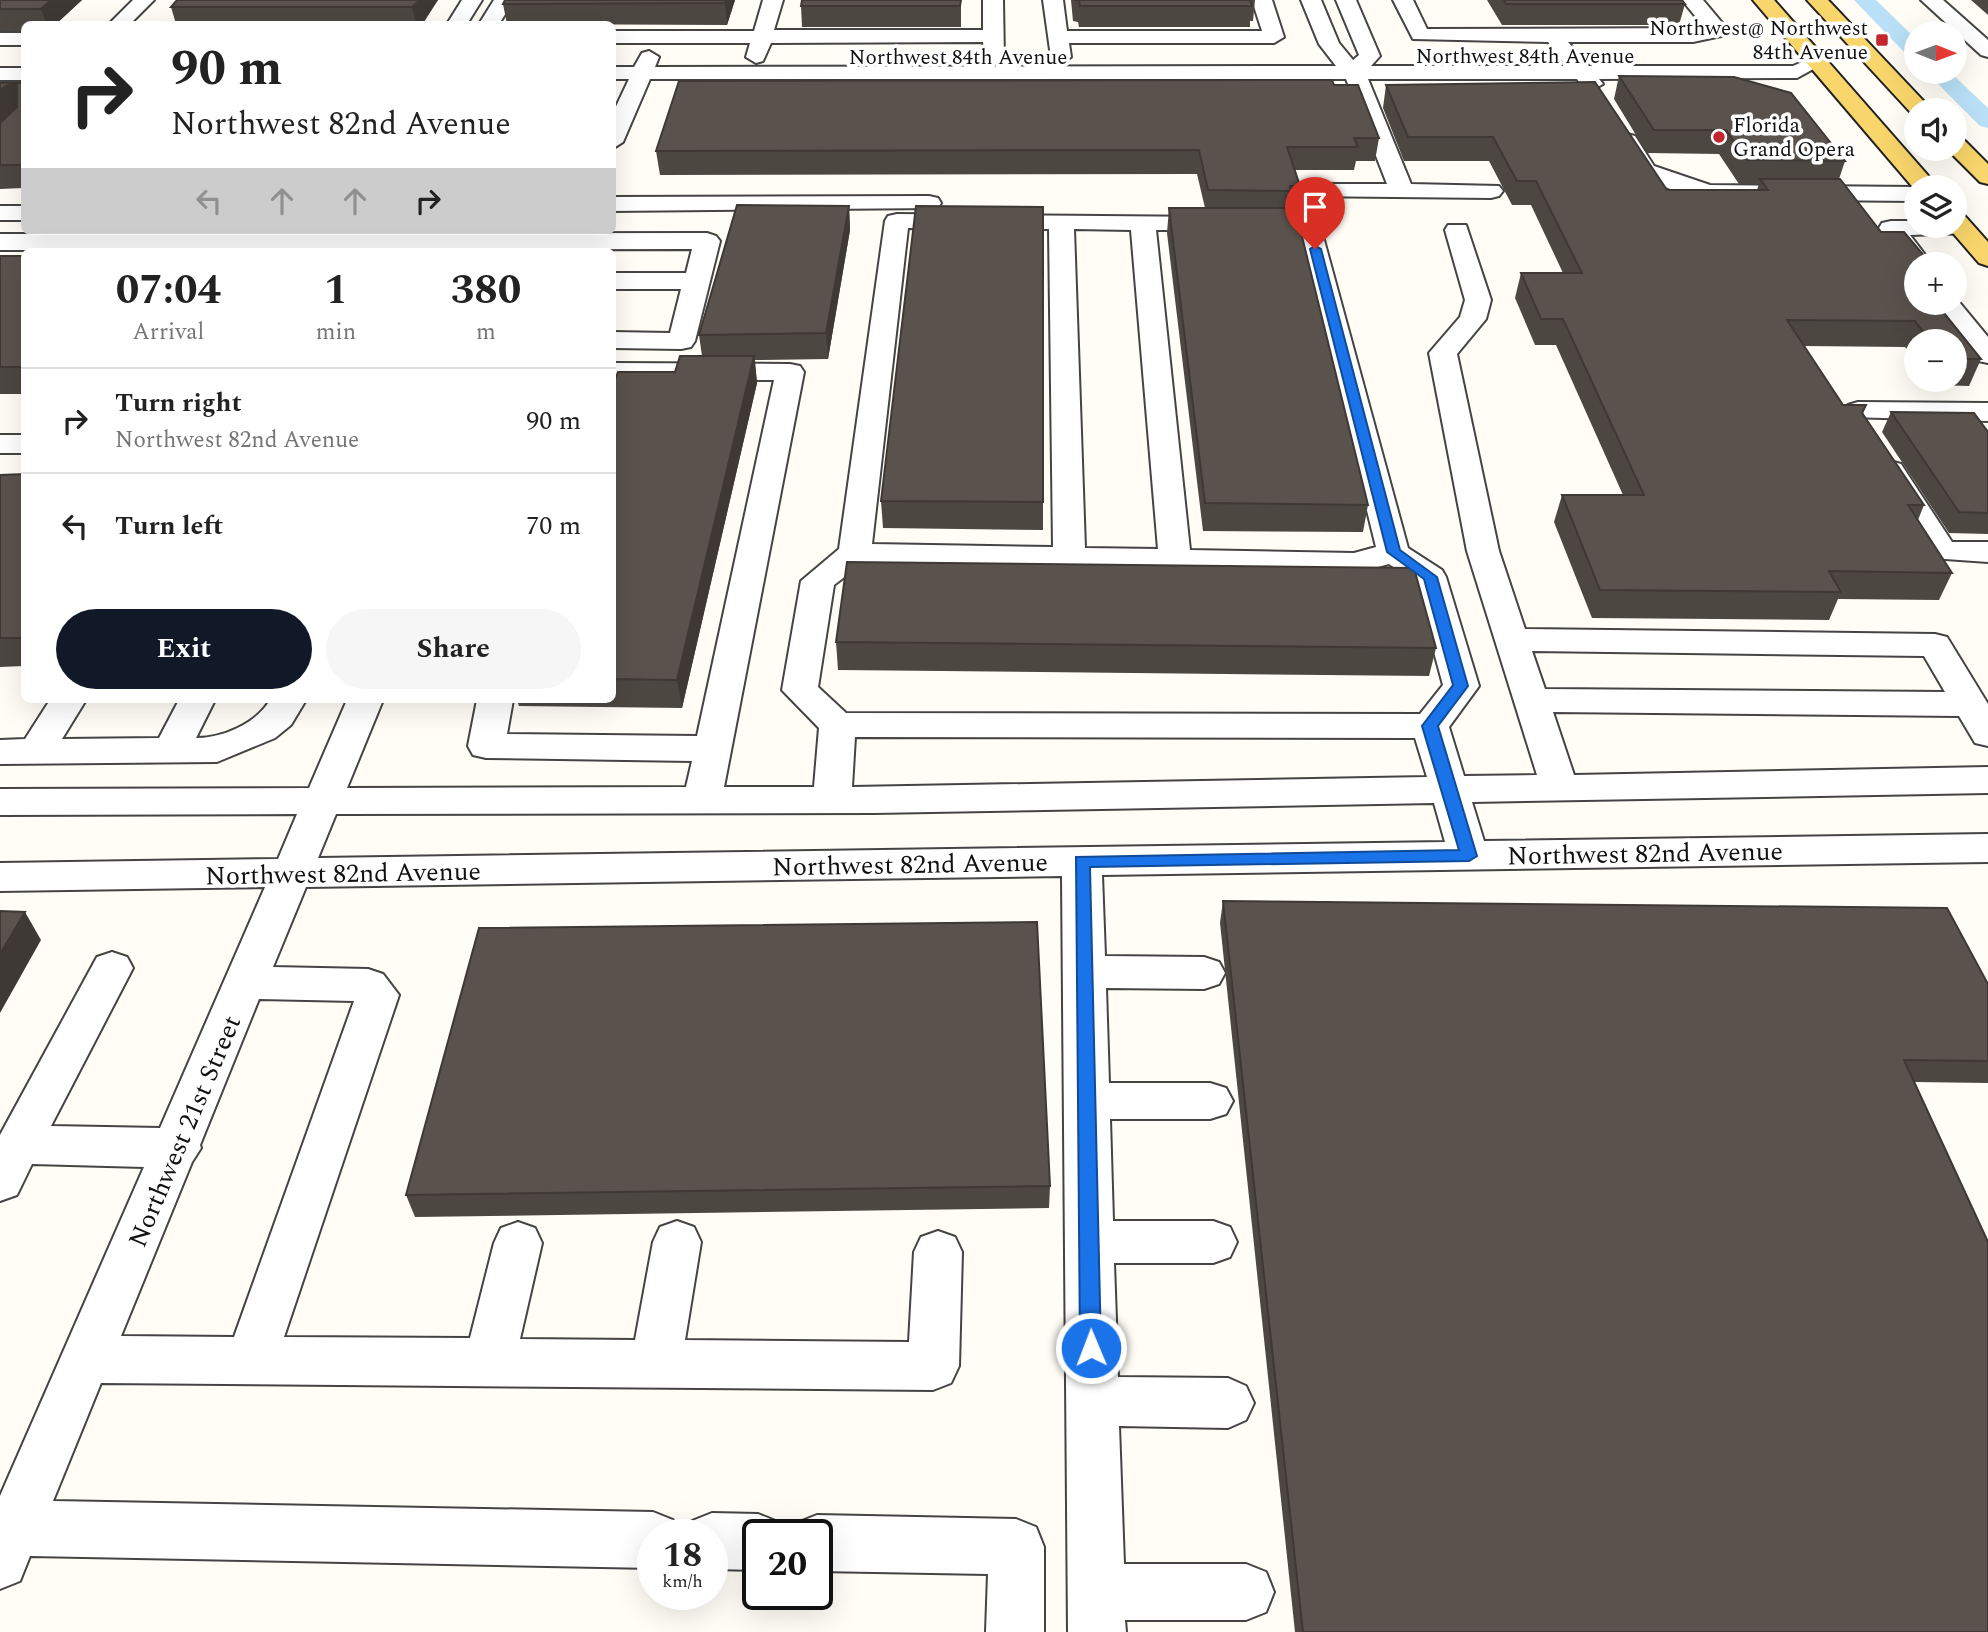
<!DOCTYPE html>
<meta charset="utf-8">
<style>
body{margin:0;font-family:Spectral,serif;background:#f6f6f6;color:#222;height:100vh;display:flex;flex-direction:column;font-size:26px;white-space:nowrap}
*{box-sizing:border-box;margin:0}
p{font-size:23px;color:#767676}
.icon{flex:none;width:38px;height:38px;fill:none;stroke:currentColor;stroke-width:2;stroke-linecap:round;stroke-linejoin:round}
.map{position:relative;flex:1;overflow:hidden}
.drawer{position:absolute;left:21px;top:248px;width:595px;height:455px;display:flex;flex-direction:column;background:#fff;border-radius:10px;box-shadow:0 7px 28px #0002}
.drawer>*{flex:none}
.banner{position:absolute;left:21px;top:21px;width:595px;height:214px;border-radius:10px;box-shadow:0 7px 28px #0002;background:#fff;color:#222;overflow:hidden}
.needle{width:46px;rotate:91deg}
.tools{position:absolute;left:1904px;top:21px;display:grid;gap:14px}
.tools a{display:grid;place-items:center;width:63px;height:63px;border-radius:50%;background:#fff;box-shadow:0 7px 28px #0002;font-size:35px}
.speed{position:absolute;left:637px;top:1519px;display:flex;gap:14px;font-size:35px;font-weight:700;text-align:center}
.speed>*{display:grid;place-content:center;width:91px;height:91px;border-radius:50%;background:#fff;box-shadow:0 7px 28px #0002;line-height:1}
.speed small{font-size:18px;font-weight:400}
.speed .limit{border:4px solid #111;border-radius:10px;background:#fff;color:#111}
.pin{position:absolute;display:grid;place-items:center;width:60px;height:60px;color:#fff;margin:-72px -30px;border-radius:50% 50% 50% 0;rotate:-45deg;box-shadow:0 0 7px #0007}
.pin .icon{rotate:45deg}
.me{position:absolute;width:77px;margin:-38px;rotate:359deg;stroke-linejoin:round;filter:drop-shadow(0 0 5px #0008)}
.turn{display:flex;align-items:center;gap:24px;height:147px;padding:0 35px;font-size:32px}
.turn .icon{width:91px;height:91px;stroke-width:2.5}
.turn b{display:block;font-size:49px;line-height:60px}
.lanes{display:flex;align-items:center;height:66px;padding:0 35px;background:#0003;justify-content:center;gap:35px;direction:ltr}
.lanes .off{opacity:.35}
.eta{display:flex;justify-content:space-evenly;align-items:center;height:119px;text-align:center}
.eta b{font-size:42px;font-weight:700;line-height:49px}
.button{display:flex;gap:14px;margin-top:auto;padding:14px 35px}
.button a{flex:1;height:80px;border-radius:42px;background:#111827;color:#fff;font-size:28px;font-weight:700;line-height:80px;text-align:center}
.button a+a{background:#f6f6f6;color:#222}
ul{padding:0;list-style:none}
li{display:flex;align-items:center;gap:21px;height:105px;padding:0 35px;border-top:2px solid #e0e0e0}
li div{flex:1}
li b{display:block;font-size:26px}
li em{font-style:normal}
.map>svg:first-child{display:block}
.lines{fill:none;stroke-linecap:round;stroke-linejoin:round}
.canal{fill:#b9e0f7;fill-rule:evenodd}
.minor-casing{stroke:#444;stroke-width:4}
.major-casing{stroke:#222;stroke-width:4}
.minor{fill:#fff;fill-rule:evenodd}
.major{fill:#f9d66b;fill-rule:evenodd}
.wall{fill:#4d4742}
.shaded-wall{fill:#3f3936}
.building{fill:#5a524d;stroke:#3f3936;stroke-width:2}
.route{fill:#1a73e8;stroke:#114b97;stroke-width:2}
.poi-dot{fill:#c4262e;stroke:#fff;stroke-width:2.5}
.labels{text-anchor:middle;stroke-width:7;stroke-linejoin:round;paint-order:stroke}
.far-poi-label{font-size:21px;fill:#111;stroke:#fff;text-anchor:end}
.far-street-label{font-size:21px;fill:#111;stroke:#fff}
.street-label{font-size:26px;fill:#111;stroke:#fff}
</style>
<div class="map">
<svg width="1988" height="1632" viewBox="0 0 1988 1632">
<rect width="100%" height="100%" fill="#fffdf5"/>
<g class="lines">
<g class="canal">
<polygon points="1854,0 1876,0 1916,39 1916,57 1908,56"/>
<polygon points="1926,72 1950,72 1988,108 1988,128 1980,126"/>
</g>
<g class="minor-casing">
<g id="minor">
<polygon points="133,0 154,0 130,24 109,24"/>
<polygon points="462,0 482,0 467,24 447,24"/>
<polygon points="494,0 514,0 499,24 479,24"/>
<polygon points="763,0 783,0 774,30 983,30 983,0 1003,0 1004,60 1001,64 987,64 983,42 771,43 763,61 756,63 746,57 750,43 612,43 612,31 754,31"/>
<polygon points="1043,0 1063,0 1067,31 1262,31 1252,0 1272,0 1284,37 1274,43 1069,43 1071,57 1061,63 1051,57"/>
<polygon points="1301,0 1321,0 1339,43 1353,60 1359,55 1336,0 1356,0 1380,56 1371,66 1566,66 1548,42 1413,39 1393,0 1413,0 1427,29 1705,28 1682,0 1703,0 1729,31 1726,35 1693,42 1568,42 1589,66 1793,66 1818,55 1828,61 1797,78 1599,79 1603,84 1592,90 1584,89 1577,79 1368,79 1411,184 1499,186 1503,191 1499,196 1491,198 1299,196 1295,191 1299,186 1307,184 1387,184 1346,79 650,79 623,142 612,149 612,115 629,79 612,79 612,67 634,67 642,53 649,51 659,57 655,67 1336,66 1319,44"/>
<polygon points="1921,0 1943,0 1988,40 1988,57 1981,55"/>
<rect x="0" y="33" width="24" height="12"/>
<rect x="0" y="68" width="24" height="12"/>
<polygon points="1627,134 1635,136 1654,166 1710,185 1916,187 1916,201 1710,199 1678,192 1637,176 1616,141"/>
<polygon points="929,196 938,198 941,203 938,208 612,211 612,197"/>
<rect x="0" y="206" width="24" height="14"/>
<path d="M897 214 1318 218 1408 548 1442 570 1446 577 1479 686 1449 727 1464 776 1537 775 1467 551 1429 353 1460 317 1465 300 1445 230 1448 225H1466L1491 300 1486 319 1457 354 1499 551 1525 629 1935 634 1947 637 1988 704V746L1975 743 1959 716 1553 712 1574 775 1988 767V793L1472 802 1484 841 1988 834V862L1102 875 1105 956 1204 957 1219 962 1225 973 1219 984 1204 989 1106 988 1109 1083H1210L1226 1088 1233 1101 1226 1114 1210 1119H1110L1113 1221H1213L1230 1227 1237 1242 1230 1257 1213 1263H1114L1118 1377 1228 1378 1246 1386 1254 1403 1246 1420 1228 1428 1119 1426 1124 1564H1246L1266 1572 1274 1592 1266 1612 1246 1620H1125L1126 1632H1068L1062 876 306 887 273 967 368 969 383 974 399 995 284 1337 470 1338 494 1243 501 1228 518 1222 535 1228 542 1243 520 1339 635 1340 653 1242 660 1227 677 1221 694 1227 701 1242 685 1340 909 1342 914 1252 921 1237 938 1231 955 1237 962 1252 959 1366 951 1383 933 1390 101 1383 53 1501 653 1512 673 1520 679 1535H653V1568L30 1556 20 1581 0 1589V1496L144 1167 32 1164 17 1195 0 1201V1135L97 957 112 952 127 957 133 968 51 1126 160 1128 265 887 0 891V863L278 859 297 814 0 815V789L309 788 347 700H383L347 788 686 787 692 761 486 758 473 755 468 746 477 700H513L507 734 697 736 774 380 612 379V363L790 364 800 366 804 372 724 787H814L819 728 782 690 801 581 839 549 885 221 888 216ZM908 228 1049 229 1053 547 872 544ZM1074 229 1131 230 1158 549 1085 548ZM1156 230H1298L1376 547 1354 553 1190 550ZM863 563 1356 573 1389 564 1415 582 1443 685 1420 714 846 713 818 687 834 585ZM1532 651 1924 656 1945 692 1545 689ZM855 737 1415 738 1427 777 852 787ZM1434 803 1445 842 318 858 336 814 874 813ZM259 999 354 1001 234 1337 121 1336 192 1162 201 1148 200 1145Z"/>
<polygon points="1891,221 1916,221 1916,226 1955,226 1955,221 1970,223 1973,228 1970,233 1910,235 1932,264 1916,264 1916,271 1910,269 1879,228 1882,223"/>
<polygon points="707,233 716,236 720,241 695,341 691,347 681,349 612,348 612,332 670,333 681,289 612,289 612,273 686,273 692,249 0,250 0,234"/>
<polygon points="1955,297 1988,337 1988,363 1978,361 1935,303 1955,303"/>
<polygon points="1858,402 1988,403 1988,421 1848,417 1843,411 1848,405"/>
<rect x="0" y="435" width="24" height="18"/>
<polygon points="1890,461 1901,464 1952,542 1988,542 1988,562 1931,558 1875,470 1879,464"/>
<path d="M50 700H86L62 739 159 738 179 700H215L196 738C222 738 256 724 270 700H306L291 725 275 738 217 762 0 764V740L25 739Z"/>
<polygon points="712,1513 758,1514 778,1522 783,1535 758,1535 758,1570 712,1569 712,1535 687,1535 692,1521"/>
<polygon points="817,1515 1016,1519 1036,1527 1044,1547 1044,1632 986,1632 988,1574 817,1571 817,1535 793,1535 797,1523"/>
</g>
</g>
<g class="major-casing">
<g id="major">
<polygon points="1753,0 1774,0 1938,187 1916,187 1916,191"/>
<polygon points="1807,0 1828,0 1932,110 1916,110 1916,115 1913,115"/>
<polygon points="1955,137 1963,139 1988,164 1988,184 1980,182 1947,149 1955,149"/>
<polygon points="1955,213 1964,215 1988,242 1988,266 1979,263 1947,226 1955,226"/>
</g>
</g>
<use href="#minor" class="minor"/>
<use href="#major" class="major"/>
</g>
<g class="wall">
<polygon points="0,0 82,0 56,24 24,24 24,31 0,31"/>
<polygon points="177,0 438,0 421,24 176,24 171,7"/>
<polygon points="505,0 735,0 727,25 507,24 503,4"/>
<polygon points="961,0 961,27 802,27 801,6"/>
<polygon points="1071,0 1255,0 1253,21 1250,21 1250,27 1079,27 1078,22 1073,21"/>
<polygon points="1487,0 1682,0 1685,4 1679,25 1502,25"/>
<polygon points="1971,0 1988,0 1988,15"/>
<polygon points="1619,76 1845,161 1839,179 1881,232 1916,264 1916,303 1981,359 1969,386 1933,385 1929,380 1955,380 1955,341 1916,341 1916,363 1905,347 1804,346 1843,405 1866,405 1863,413 1924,505 1918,520 1952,573 1939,600 1838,599 1829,620 1592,618 1554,522 1562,495 1623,495 1556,345 1535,345 1515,298 1521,273 1563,273 1531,205 1512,205 1489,161 1404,161 1383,108 1386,85 1667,190 1757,190 1759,184 1739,184 1719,154 1647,153 1614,99"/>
<polygon points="24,83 24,188 0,189 0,123"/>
<polygon points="1334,85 1379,138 1375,161 1356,161 1354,170 1295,170 1300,186 1296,210 1368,505 1363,532 1203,531 1167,233 1169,208 1205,208 1197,174 660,175 656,151"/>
<polygon points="849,206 850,230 828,359 755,360 757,383 682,708 519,706 517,700 612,700 612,388 675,372 702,356 699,335"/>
<rect x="0" y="256" width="24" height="138"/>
<polygon points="1891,412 1988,432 1988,534 1949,533 1882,432"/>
<polygon points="24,474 24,666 0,667 0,475"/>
<polygon points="881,501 1043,502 1043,530 883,528"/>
<polygon points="836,642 1436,648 1429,676 838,670"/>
<polygon points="1223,901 1988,984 1988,1083 1914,1082 1988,1632 1295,1632 1220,923"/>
<polygon points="1050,1186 1049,1208 415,1217 406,1195"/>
</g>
<g class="shaded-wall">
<polygon points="51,0 82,0 56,24 47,24 41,9"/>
<polygon points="420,0 438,0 424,22 421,24 416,24 412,7"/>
<polygon points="726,0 735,0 727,25 725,3"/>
<polygon points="17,84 24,104 0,123 0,91 5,86"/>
<polygon points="849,206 850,230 828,359 826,333"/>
<polygon points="754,356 757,383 682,708 677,680"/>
<polygon points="25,912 41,940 0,1013 0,954"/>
</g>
<g class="building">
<polygon points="0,0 51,0 41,9 0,9"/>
<polygon points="177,0 420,0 412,7 171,7"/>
<polygon points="505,0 726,0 725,3 503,4"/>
<polygon points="802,0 961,0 960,6 801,6"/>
<polygon points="1074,0 1250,0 1252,6 1080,6 1079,0"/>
<polygon points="1504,0 1682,0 1685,4 1506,4"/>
<polygon points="1619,76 1734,77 1791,93 1845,161 1747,160 1726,130 1654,130"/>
<polygon points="1332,80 1334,85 1358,85 1379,138 1354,138 1358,147 1287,147 1300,186 1290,186 1291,191 1208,190 1199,150 656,151 679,81"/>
<polygon points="1595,82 1667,190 1768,190 1760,179 1840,179 1881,232 1904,232 1931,264 1916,264 1916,268 1909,268 1916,277 1916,303 1936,303 1981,359 1955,359 1955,341 1930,341 1915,321 1787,320 1843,405 1866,405 1862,413 1924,505 1908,505 1952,573 1829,571 1841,592 1600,590 1562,495 1644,495 1563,319 1541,319 1521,273 1582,273 1536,181 1517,181 1493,137 1408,137 1386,85"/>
<polygon points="0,83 24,83 24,165 0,165 0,123 17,107 17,84 5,86 0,91"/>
<polygon points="737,205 849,206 826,333 699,335"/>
<polygon points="916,206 1043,207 1043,502 881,501"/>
<polygon points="1169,208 1295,208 1368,505 1205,503"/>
<rect x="0" y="256" width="24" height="111"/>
<polygon points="680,356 754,356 677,680 612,679 612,388 618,372 675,372"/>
<polygon points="1891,412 1974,413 1988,432 1988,513 1959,512"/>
<polygon points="24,474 24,638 0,638 0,475"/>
<polygon points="847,562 1414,568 1436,648 836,642"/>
<polygon points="1223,901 1947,908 1988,984 1988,1061 1904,1060 1988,1242 1988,1632 1303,1632"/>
<polygon points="0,911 25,912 0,954"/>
<polygon points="1037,922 1050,1186 406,1195 479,928"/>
</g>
<polygon class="route" points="1315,246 1321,249 1400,550 1437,577 1468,686 1438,726 1477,856 1469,861 1090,867 1101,1348 1098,1355 1091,1358 1084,1355 1080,1348 1076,857 1459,850 1422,726 1453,685 1424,579 1387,552 1310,249"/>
<g class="poi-dot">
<rect x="1875" y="33" width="14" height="14" rx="3.5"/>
<circle cx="1719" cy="137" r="7"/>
</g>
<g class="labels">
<g class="far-poi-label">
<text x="1868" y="35">Northwest@ Northwest<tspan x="1868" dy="24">84th Avenue</tspan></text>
<text x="1733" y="132" text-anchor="start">Florida<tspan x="1733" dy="24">Grand Opera</tspan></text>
</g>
<g class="far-street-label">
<text x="1525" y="63">Northwest 84th Avenue</text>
<text x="958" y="64">Northwest 84th Avenue</text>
</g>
<g class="street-label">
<text transform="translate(1645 853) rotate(-1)" y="9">Northwest 82nd Avenue</text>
<text transform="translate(910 864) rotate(-1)" y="9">Northwest 82nd Avenue</text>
<text transform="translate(343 873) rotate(-1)" y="9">Northwest 82nd Avenue</text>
<text transform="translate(184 1131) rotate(-67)" y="9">Northwest 21st Street</text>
</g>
</g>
</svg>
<div class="tools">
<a><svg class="needle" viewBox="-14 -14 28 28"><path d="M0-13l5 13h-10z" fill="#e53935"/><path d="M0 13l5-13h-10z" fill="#767676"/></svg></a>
<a><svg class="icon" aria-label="sound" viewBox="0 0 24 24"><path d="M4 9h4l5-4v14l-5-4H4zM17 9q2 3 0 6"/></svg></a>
<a><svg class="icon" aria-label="layers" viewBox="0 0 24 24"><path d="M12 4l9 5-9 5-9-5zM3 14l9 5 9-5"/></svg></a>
<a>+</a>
<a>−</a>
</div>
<div class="speed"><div>18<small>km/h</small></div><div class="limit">20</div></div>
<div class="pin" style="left:1315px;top:249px;background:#d93025"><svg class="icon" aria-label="arrive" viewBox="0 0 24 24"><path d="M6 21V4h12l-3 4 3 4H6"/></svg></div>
<svg class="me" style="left:1091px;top:1348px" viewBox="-20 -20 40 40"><circle r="17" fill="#1a73e8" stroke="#fff" stroke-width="3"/><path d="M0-11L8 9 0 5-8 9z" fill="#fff"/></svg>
<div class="banner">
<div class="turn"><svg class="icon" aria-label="right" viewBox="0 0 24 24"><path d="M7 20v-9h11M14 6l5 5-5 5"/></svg><div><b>90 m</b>Northwest 82nd Avenue</div></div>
<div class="lanes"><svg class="icon off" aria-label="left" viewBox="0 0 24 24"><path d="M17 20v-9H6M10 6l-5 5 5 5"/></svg><svg class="icon off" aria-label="ahead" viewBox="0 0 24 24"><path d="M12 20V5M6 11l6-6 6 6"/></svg><svg class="icon off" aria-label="ahead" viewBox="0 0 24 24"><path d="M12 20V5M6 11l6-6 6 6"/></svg><svg class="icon" aria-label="right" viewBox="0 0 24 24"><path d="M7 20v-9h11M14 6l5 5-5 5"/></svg></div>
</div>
<section class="drawer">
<div class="eta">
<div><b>07:04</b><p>Arrival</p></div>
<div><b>1</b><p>min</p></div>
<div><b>380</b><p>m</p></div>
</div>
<ul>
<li><svg class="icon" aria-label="right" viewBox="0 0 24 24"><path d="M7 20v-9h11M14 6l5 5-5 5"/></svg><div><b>Turn right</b><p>Northwest 82nd Avenue</p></div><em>90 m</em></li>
<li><svg class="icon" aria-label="left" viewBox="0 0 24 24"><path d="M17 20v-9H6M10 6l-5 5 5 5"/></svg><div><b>Turn left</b></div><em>70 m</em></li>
</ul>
<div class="button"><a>Exit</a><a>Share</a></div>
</section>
</div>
